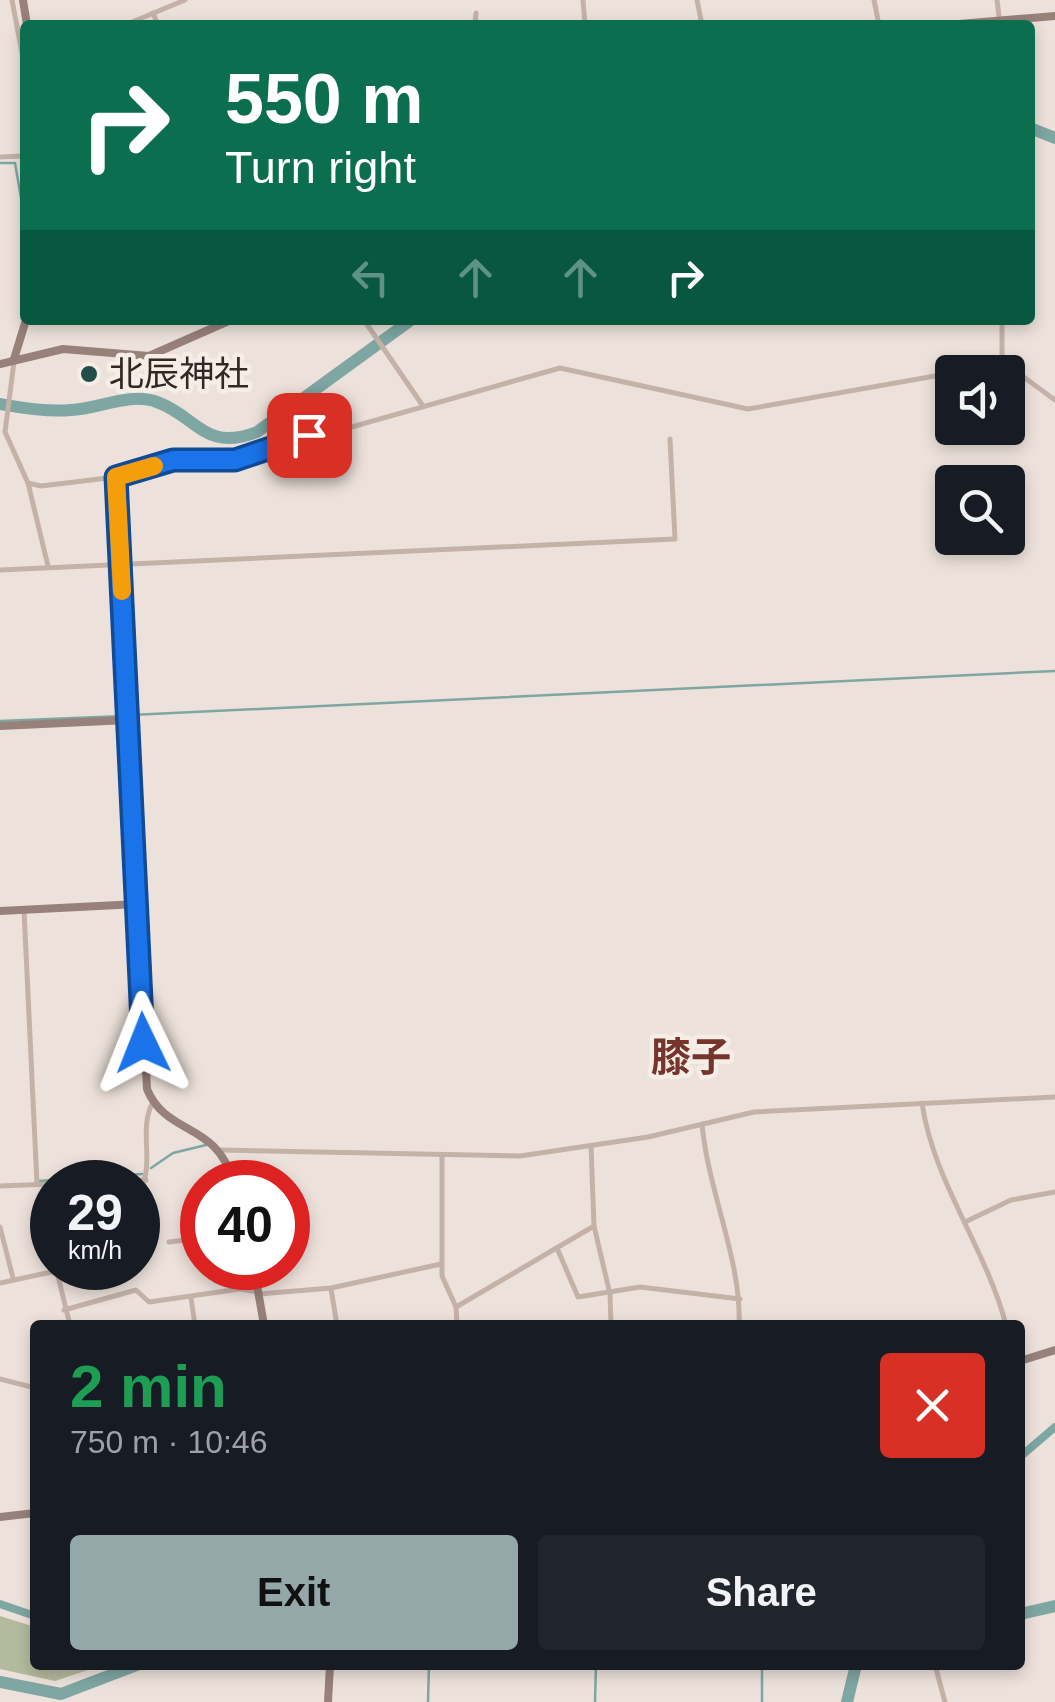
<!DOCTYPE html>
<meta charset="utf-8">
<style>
body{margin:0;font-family:Arial,"Noto Sans JP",sans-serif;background:#20242c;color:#f1f3f6;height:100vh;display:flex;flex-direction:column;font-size:38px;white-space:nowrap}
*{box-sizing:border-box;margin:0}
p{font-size:32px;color:#9ea1a6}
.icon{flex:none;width:55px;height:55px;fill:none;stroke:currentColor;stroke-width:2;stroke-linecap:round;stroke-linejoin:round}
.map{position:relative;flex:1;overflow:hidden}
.sheet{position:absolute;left:30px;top:1320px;width:995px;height:350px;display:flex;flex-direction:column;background:#171b24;border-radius:10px;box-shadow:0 5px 15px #0003}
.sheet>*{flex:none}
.hud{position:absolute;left:20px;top:20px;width:1015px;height:305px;border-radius:10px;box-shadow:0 5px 15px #0003;background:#0b6e4f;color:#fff;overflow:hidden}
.buttons{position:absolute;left:935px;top:355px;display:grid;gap:20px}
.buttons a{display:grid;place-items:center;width:90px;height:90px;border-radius:10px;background:#171b24;box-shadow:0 5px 15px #0003;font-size:50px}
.speed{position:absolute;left:30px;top:1160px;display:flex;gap:20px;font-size:50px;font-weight:700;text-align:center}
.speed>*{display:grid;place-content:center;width:130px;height:130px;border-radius:50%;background:#171b24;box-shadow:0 5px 15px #0003;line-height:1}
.speed small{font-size:25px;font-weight:400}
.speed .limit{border:15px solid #d22;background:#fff;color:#111}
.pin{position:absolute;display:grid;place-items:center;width:85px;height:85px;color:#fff;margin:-42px;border-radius:20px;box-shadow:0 5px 15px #0006}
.me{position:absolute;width:110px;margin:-55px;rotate:358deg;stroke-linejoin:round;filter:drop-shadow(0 0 8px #0008)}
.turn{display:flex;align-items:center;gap:35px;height:210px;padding:0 40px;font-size:45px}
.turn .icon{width:130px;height:130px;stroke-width:2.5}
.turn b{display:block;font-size:70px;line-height:85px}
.lanes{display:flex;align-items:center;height:95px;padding:0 40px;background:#0003;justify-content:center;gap:50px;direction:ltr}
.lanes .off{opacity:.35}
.round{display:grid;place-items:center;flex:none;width:105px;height:105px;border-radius:10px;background:#20242c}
.summary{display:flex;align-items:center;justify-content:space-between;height:170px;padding:0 40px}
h1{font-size:60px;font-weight:600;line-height:75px;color:#1e9e55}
.button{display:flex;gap:20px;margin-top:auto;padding:20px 40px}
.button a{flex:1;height:115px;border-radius:10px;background:#94a8a9;color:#111;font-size:40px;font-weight:600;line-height:115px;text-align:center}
.button a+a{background:#20242c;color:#f1f3f6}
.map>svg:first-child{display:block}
.green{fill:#b4ba9d}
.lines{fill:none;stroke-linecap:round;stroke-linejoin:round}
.stream{stroke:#7ea6a3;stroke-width:2.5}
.canal{stroke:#7ea6a3;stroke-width:8}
.river{stroke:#7ea6a3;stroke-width:12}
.street{stroke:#c4b2a9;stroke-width:5}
.secondary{stroke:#97817a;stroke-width:8}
.route-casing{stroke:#114b97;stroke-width:25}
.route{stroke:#1a73e8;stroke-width:18}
.slow{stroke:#f59e0b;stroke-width:18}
.poi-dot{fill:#234d4b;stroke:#f6ede6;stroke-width:4}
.labels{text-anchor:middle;stroke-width:9;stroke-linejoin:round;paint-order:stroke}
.poi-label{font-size:35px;fill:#322927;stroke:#f6ede6;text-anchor:start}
.quarter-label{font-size:40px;font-weight:bold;fill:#75342c;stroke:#f6ede6}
</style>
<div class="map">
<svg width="1055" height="1702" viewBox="0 0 1055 1702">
<rect width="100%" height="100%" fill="#ede2db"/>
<polygon class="green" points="0,1616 35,1627 35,1665 103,1665 55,1681 0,1669"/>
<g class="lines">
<g class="stream">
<polyline points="0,163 15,163 25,221"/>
<polyline points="131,715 1055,671"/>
<polyline points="0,721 123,716"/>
<polyline points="151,1168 173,1153 206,1145"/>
<polyline points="39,1181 142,1174"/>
<polyline points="428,1702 429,1665"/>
<polyline points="595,1702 596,1665"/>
<polyline points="762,1702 762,1665"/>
</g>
<g class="canal">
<polyline points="1020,1457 1055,1427"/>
<polyline points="0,1604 35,1616"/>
</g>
<g class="river">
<polyline points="1030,128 1055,138"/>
<path d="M0 404C24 408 47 412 71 410 98 409 130 392 157 402 198 417 204 452 257 432L411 320"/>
<polyline points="1020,1614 1055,1606"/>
<polyline points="0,1682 61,1694 137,1665"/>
<polyline points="847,1702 856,1665"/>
</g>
<g class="street">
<polyline points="12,0 25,69"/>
<polyline points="583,0 585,25"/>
<polyline points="697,0 702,25"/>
<polyline points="874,0 879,25"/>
<polyline points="997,0 1000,25"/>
<polyline points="153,13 158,25"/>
<polyline points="125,25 185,0"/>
<polyline points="475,25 476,13"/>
<polyline points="0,157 23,156"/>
<polyline points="364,320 423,406"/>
<polyline points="1002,361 1002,320"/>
<polyline points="14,362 5,432 28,483 41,486 116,477 173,460 235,460 560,368 748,409 952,373"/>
<polyline points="954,372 1002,361 1055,400"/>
<polyline points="28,483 48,566"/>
<polyline points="0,570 675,539 670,439"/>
<polyline points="24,910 37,1184"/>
<path d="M922 1103C933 1181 986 1248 1006 1325"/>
<path d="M702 1124C708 1191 742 1262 739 1325"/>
<polyline points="591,1146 594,1226 610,1294 611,1325"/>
<polyline points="220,1150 520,1156 648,1137 754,1112 1055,1097"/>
<polyline points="442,1157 442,1276 456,1307 457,1325"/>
<polyline points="86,1182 146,1180"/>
<polyline points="0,1186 52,1184"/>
<path d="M138 1193C157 1165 137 1131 153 1102"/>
<polyline points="967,1221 1011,1200 1055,1192"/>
<polyline points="0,1227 13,1278"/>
<polyline points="169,1242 202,1238"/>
<polyline points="557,1248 578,1297 640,1287 740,1299"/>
<polyline points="56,1268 70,1325"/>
<polyline points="0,1283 56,1271"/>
<polyline points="331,1289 337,1325"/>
<polyline points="259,1294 331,1288 441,1264"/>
<polyline points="191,1298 195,1325"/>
<polyline points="456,1307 594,1226"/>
<polyline points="64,1310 136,1290 149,1302 240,1289 257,1292"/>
<polyline points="0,1379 35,1388"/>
<polyline points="935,1665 945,1702"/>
</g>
<g class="secondary">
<polyline points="23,0 27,25"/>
<polyline points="947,25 1055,16"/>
<polyline points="25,143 25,191"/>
<polyline points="14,359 26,320"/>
<polyline points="0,364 63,349 149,356 231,320"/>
<path d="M116 477 147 1089C166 1136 218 1122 233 1182"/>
<polyline points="0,726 128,720"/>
<polyline points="0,911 138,904"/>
<polyline points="254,1268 264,1325"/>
<polyline points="1020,1361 1055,1350"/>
<polyline points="0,1517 35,1513"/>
<polyline points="328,1702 330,1665"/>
</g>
</g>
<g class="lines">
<g class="route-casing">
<polyline id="route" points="143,1043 116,477 173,460 235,460 309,435"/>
</g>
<use href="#route" class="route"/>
<polyline class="slow" points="122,591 116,477 154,466"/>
</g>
<circle class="poi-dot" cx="89" cy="374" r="10"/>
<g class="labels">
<g class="poi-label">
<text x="109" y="386">北辰神社</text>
</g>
<g class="quarter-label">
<text x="691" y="1071">膝子</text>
</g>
</g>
</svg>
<div class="buttons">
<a><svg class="icon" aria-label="sound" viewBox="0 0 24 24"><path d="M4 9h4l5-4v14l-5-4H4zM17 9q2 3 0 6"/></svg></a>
<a><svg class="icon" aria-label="search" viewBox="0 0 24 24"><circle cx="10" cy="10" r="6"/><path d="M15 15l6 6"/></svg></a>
</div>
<div class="speed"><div>29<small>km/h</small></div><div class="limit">40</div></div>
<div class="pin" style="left:309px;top:435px;background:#d93025"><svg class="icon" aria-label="arrive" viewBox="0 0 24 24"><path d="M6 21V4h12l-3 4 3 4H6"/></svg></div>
<svg class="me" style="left:143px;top:1043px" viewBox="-20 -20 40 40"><path d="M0-17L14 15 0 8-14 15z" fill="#1a73e8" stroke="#fff" stroke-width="4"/></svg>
<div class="hud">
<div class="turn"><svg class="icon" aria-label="right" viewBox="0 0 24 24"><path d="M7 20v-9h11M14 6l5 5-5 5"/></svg><div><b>550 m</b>Turn right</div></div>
<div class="lanes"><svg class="icon off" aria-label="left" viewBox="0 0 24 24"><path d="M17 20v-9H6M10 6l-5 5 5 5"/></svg><svg class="icon off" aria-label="ahead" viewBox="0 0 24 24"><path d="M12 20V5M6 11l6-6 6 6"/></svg><svg class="icon off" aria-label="ahead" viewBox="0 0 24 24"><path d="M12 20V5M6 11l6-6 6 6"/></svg><svg class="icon" aria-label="right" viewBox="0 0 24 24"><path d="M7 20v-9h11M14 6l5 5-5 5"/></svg></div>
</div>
<section class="sheet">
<div class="summary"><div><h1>2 min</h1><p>750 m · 10:46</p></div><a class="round" style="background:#d93025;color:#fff"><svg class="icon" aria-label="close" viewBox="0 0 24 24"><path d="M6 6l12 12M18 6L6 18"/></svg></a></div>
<div class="button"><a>Exit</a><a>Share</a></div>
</section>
</div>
